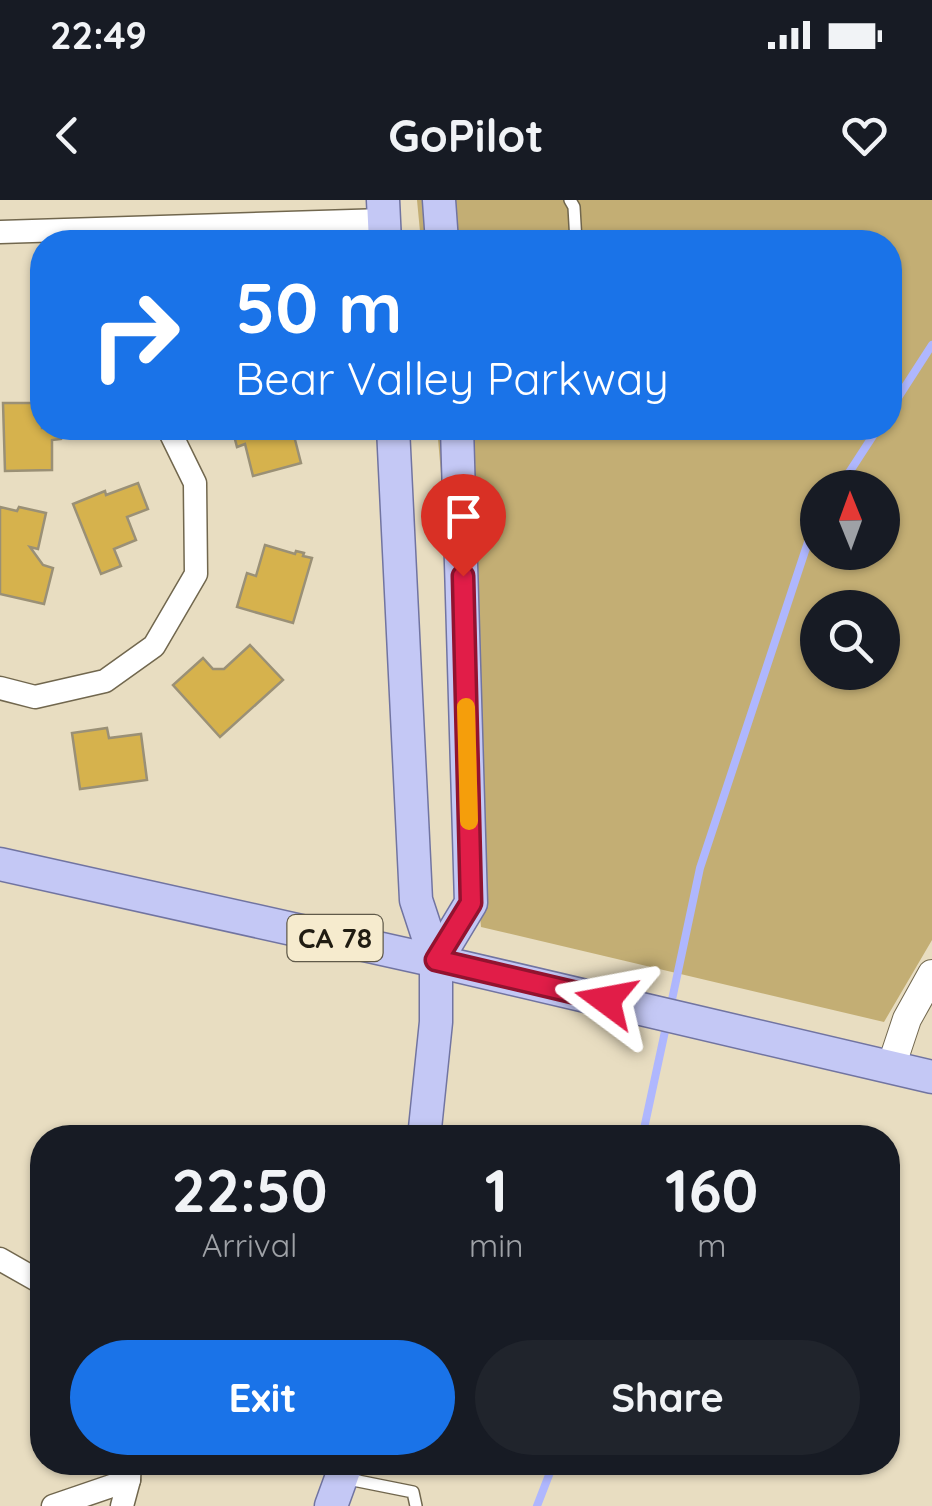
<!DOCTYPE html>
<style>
body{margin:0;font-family:Quicksand,sans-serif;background:#20242c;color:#f1f3f6;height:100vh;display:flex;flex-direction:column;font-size:38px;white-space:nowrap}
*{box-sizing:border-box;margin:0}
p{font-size:32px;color:#9ea1a6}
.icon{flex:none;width:55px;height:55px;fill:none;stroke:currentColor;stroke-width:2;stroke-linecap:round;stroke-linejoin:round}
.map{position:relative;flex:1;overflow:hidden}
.details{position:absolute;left:30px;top:925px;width:870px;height:350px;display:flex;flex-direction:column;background:#171b24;border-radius:40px;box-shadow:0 2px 8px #0004}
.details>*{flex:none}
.top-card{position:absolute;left:30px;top:30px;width:872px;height:210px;border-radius:40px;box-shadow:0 2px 8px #0004;background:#1a73e8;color:#fff;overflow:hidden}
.needle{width:65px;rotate:359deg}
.controls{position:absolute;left:800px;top:270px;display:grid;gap:20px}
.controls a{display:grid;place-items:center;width:100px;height:100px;border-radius:50%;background:#171b24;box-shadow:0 2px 8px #0004;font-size:50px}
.pin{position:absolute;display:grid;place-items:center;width:85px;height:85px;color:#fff;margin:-102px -42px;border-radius:50% 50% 50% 0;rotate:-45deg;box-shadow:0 0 10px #0007}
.pin .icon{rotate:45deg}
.me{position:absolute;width:110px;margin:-55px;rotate:283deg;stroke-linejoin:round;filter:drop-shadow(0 0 8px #0008)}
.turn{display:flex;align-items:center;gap:35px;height:210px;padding:0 40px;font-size:45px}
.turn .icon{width:130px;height:130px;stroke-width:2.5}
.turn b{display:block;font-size:70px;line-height:85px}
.eta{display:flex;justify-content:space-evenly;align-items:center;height:170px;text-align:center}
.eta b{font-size:60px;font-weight:700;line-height:70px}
.button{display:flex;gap:20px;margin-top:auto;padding:20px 40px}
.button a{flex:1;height:115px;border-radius:60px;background:#1a73e8;color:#fff;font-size:40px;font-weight:700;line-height:115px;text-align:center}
.button a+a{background:#20242c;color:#f1f3f6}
.status{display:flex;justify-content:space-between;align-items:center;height:70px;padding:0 50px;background:#171b24;direction:ltr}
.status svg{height:28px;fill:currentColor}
header{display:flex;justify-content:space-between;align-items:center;height:130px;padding:0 40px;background:#171b24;font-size:45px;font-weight:700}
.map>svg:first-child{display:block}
.green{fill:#c3ae74;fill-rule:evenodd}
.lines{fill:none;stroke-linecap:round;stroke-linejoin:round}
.stream{stroke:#afb7fe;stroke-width:8}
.building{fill:#d6b24d;stroke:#9a9076;stroke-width:2.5}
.service-casing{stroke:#71674e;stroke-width:14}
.minor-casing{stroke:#71674e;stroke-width:25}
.tertiary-casing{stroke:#71674e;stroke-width:30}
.primary-casing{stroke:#7174a1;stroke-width:35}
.service{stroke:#fff;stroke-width:11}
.minor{stroke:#fff;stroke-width:22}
.tertiary{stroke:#fff;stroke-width:28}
.primary{stroke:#c4c8f5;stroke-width:32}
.route-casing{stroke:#92132f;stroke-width:25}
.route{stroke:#e11d48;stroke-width:18}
.slow{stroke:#f59e0b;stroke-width:18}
.labels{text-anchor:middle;stroke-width:8;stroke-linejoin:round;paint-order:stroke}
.shield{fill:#f6ebce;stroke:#605a4a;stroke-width:2.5}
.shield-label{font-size:28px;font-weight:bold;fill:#201c12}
</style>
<div class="status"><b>22:49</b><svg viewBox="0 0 49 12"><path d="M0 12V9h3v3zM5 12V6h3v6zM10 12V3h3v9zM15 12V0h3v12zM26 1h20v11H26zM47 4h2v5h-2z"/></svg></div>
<header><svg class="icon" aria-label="back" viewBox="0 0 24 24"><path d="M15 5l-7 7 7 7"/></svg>GoPilot<svg class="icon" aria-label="heart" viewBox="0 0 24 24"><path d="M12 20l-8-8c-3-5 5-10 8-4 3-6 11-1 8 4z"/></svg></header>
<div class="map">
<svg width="932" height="1306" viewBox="0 0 932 1306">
<rect width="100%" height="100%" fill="#e8ddc1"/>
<path class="green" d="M417 0H932V740L884 822 481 727 437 228H890V42H421ZM818 288H882V352H818ZM818 408H882V472H818Z"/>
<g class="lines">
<g class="stream">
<polyline points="890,210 932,145"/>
<polyline points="839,288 878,228"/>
<polyline points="670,809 700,668 813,327 818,321"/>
<polyline points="642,938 667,822"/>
<polyline points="537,1306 554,1262"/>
</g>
</g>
<g class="building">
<polygon points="3,203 42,203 42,228 61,228 61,239 52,240 52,270 5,271"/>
<polygon points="232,228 292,228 301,263 253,276 245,244 237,247"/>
<polygon points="138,283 148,309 127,317 136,340 114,349 121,366 101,374 73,304 105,291 106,295"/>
<polygon points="0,307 17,311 19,307 46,313 38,349 30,347 43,365 53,368 44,404 0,394"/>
<polygon points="265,345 295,354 296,351 304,353 303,356 312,358 293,423 237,407 247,373 256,376"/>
<polygon points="250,445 283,480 220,537 173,485 203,458 213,469 224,469"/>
<polygon points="107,528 109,538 141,534 147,580 80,589 72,533"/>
</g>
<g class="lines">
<g class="service-casing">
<g id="service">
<polyline points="570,0 574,7 576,42"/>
<polyline points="343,1278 413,1292 416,1306"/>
</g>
</g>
<g class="minor-casing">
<g id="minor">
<polyline points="0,32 384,20"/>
<polyline points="0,488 35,497 105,481 154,446 196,374 195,283 168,228"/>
<polyline points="0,1059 42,1083"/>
<polyline points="53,1306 129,1280"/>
<polyline points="122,1306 129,1280 130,1262"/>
</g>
</g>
<g class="tertiary-casing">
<polyline id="tertiary" points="891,867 907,819 932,774"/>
</g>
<g class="primary-casing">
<g id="primary">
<polyline points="383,0 385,42"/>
<polyline points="439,0 442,42"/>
<polyline points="393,228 416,700 436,761 436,822 424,938"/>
<polyline points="0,664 436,761 932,877"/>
<polyline points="436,761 471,703 457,228"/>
<polyline points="331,1306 347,1262"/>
</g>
</g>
<use href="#service" class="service"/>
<use href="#minor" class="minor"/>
<use href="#tertiary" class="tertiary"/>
<use href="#primary" class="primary"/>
</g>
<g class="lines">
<g class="route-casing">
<polyline id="route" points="463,376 471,703 436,760 606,800"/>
</g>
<use href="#route" class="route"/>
<polyline class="slow" points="466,507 469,621"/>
</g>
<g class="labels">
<rect class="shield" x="287.5" y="715" width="95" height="46" rx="8"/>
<g class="shield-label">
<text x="335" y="748">CA 78</text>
</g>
</g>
</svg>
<div class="controls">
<a><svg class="needle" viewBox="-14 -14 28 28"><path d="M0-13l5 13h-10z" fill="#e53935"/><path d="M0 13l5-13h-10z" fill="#9ea1a6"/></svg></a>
<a><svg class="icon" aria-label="search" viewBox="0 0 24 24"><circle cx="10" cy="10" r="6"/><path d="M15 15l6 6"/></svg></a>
</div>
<div class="pin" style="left:463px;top:376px;background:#d93025"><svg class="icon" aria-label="arrive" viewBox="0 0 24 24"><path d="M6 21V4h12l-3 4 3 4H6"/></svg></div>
<svg class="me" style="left:606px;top:800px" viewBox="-20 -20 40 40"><path d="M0-17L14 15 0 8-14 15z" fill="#e11d48" stroke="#fff" stroke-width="4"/></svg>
<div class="top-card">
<div class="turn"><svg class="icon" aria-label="right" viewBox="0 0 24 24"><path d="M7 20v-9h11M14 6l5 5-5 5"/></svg><div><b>50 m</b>Bear Valley Parkway</div></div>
</div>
<section class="details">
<div class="eta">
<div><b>22:50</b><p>Arrival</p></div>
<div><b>1</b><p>min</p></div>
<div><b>160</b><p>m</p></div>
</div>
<div class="button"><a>Exit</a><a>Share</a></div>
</section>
</div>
